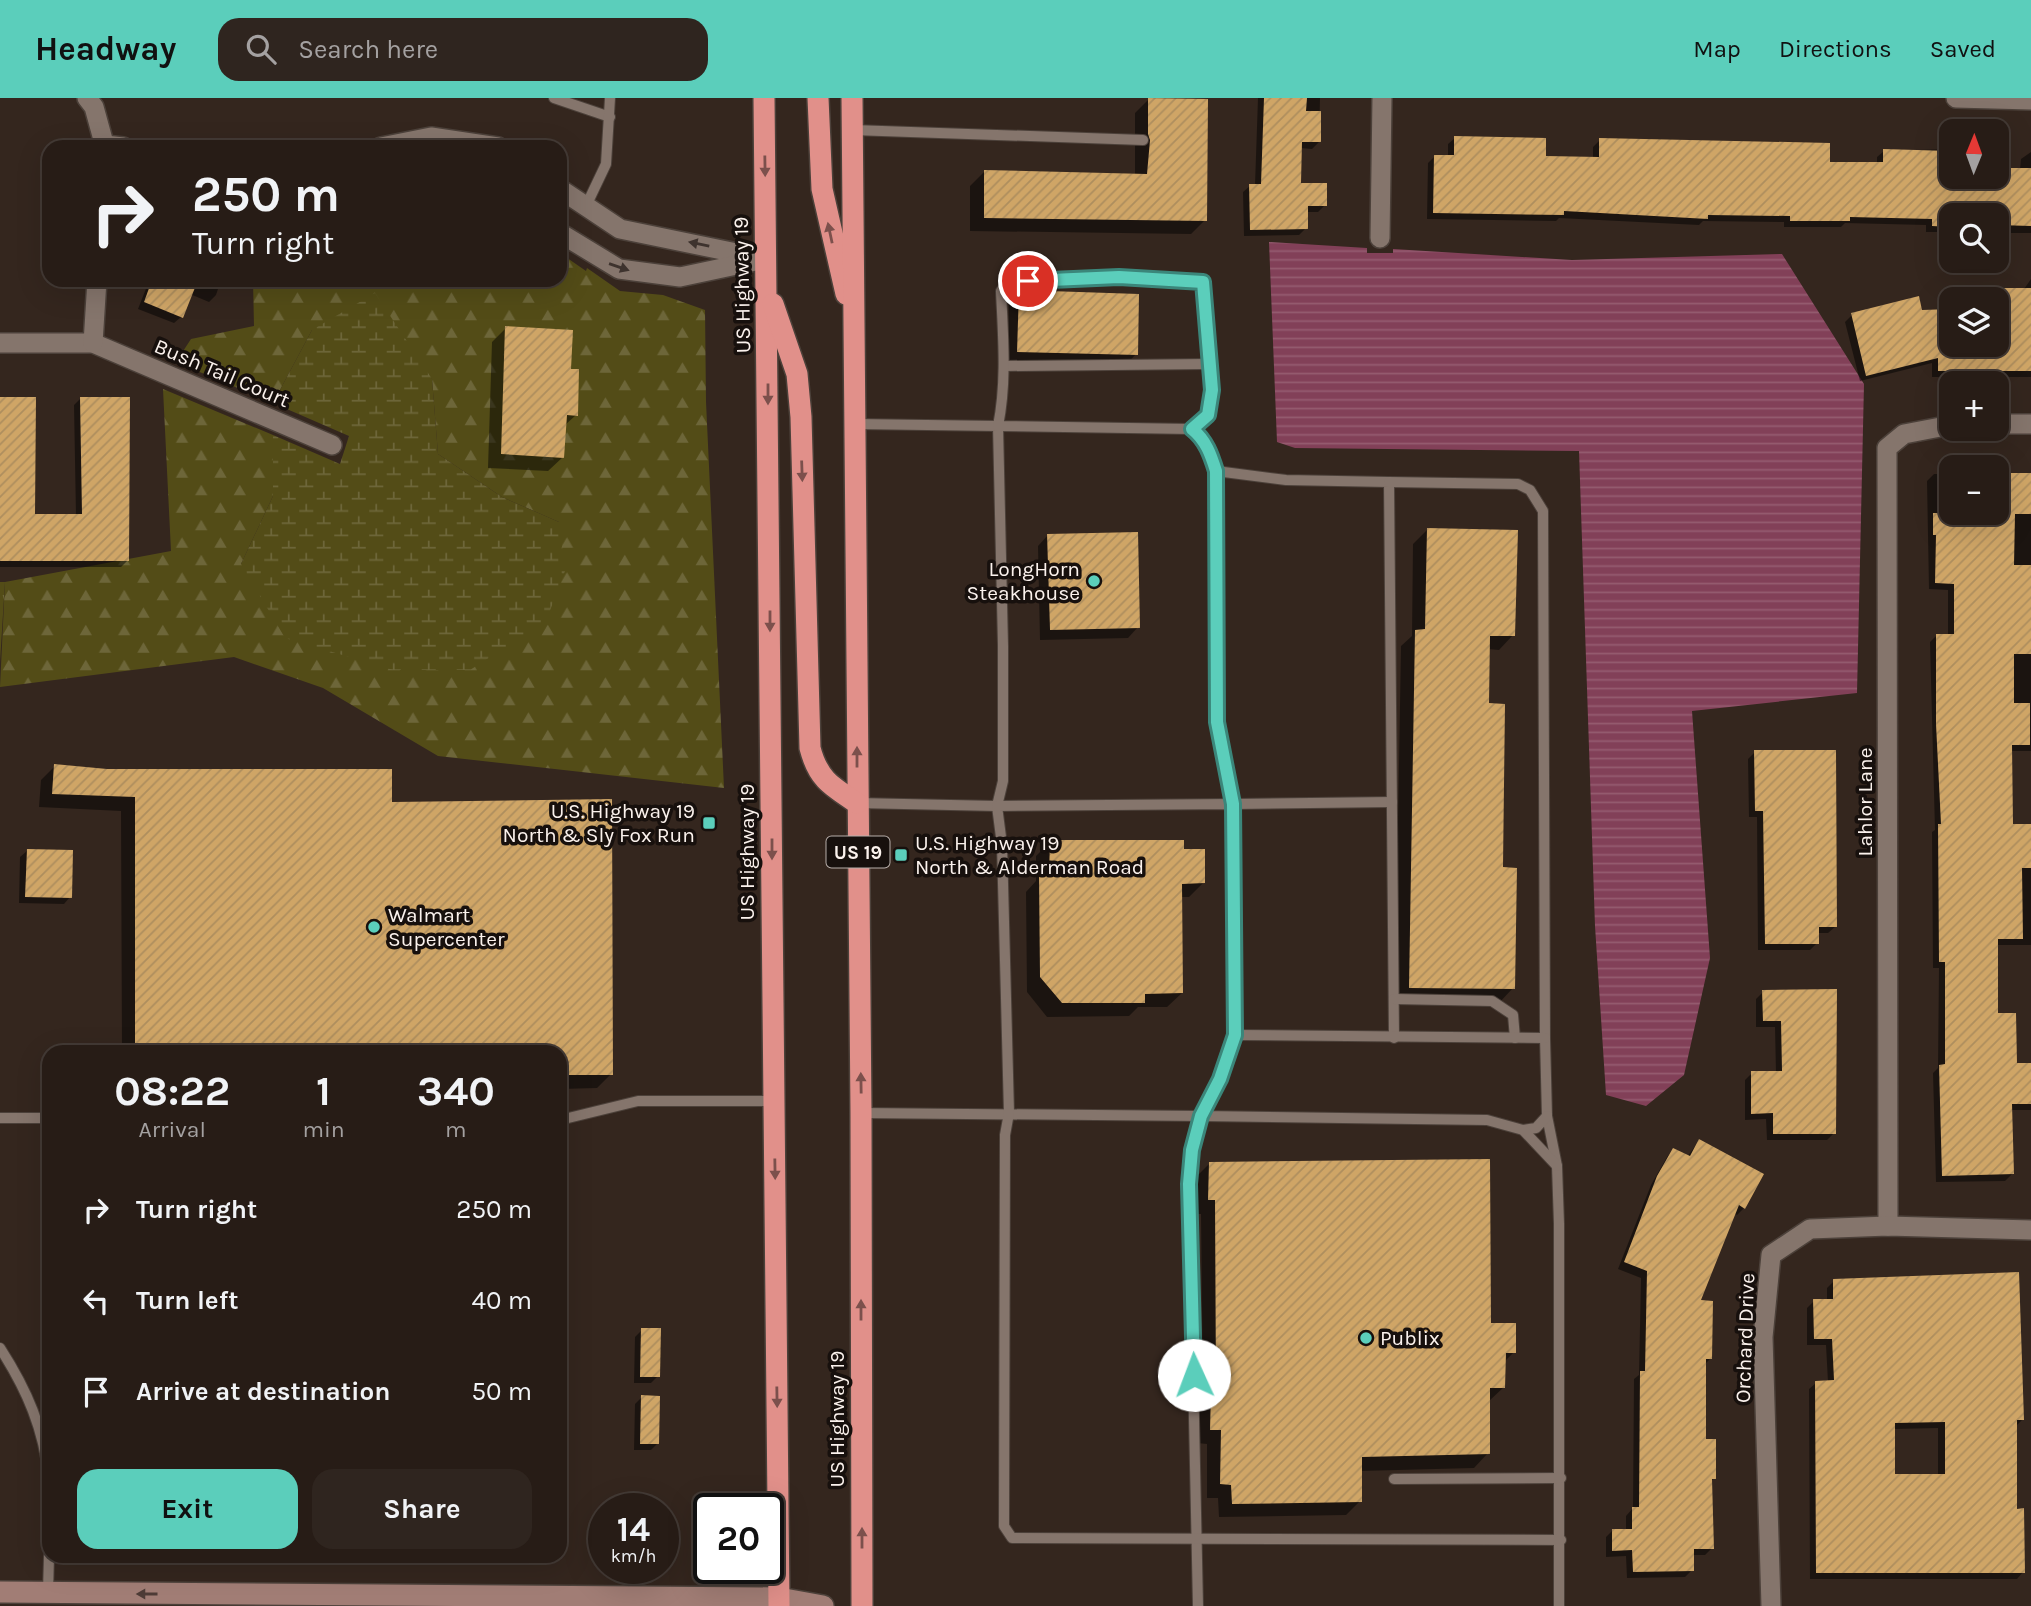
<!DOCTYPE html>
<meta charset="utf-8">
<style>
body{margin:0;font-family:Karla,sans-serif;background:#2f251f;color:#f1f3f6;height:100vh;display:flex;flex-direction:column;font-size:26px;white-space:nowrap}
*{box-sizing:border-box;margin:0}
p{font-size:23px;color:#a4a1a1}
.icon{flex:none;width:38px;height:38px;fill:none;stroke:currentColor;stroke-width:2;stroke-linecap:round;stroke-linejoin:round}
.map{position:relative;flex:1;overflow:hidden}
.drawer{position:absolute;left:42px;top:947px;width:525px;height:518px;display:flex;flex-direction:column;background:#271c16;border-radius:21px;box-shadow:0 7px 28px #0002,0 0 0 2px #433a35}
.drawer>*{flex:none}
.banner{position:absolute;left:42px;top:42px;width:525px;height:147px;border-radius:21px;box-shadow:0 7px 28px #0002,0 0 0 2px #433a35;background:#271c16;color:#f1f3f6;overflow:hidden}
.needle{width:46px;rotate:1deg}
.controls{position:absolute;left:1939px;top:21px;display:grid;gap:14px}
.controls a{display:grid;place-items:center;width:70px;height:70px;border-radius:14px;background:#271c16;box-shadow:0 7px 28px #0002,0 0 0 2px #433a35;font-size:35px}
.speed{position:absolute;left:588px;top:1395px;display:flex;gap:14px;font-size:35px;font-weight:700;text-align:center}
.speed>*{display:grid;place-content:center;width:91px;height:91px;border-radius:50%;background:#271c16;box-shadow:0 7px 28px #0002,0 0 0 2px #433a35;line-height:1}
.speed small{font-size:18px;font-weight:400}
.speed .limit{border:4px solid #111;border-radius:10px;background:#fff;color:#111}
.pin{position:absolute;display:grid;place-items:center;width:60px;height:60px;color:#fff;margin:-30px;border:4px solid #fff;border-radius:50%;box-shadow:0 2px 7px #0007}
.me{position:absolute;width:77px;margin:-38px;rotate:358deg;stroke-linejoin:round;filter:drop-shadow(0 0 5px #0008)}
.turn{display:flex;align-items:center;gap:24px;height:147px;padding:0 35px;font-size:32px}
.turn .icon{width:91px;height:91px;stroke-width:2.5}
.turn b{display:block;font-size:49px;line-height:60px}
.eta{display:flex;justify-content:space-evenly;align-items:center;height:119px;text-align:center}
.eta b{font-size:42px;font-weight:700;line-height:49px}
.button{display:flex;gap:14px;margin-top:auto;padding:14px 35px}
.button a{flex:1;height:80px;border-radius:21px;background:#5bcebb;color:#111;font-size:28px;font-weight:700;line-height:80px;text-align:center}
.button a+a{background:#2f251f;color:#f1f3f6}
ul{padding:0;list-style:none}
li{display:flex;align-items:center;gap:21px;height:91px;padding:0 35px}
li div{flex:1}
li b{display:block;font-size:26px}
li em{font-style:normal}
header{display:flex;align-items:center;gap:42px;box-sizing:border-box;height:98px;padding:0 35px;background:#5bcebb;color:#111}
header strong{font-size:33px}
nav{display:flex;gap:38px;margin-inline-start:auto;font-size:24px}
.search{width:490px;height:63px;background:#2f251f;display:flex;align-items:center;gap:18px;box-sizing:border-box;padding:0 24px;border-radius:21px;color:#a4a1a1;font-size:26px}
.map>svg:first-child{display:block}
.grass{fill:url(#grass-tufts)}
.forest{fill:url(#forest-firs)}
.wetland{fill:url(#wetland-marsh)}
.water{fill:url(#water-rules)}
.shadow{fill:#0007;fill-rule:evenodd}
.building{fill:url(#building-hatch);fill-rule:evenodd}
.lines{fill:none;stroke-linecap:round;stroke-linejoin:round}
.lane-casing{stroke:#4c413a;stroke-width:12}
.street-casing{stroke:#4c413a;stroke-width:22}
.secondary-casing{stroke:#4c413a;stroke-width:24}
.highway-casing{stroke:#4c413a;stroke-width:24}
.lane{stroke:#85756c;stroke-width:10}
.street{stroke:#85756c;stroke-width:19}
.secondary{stroke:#a17d75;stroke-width:21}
.highway{stroke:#e1908a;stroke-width:21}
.oneway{fill:#7c504c}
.oneway2{fill:#3e332e}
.oneway3{fill:#4e3c37}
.route-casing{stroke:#3b867a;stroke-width:18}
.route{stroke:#5bcebb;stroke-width:12}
.poi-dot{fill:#5bcebb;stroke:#17100d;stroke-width:2.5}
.labels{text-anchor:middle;stroke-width:7;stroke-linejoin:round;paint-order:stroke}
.shield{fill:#17100d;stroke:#b7aeaa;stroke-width:2}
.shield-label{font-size:19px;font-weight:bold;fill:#fbf2ed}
.street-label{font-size:21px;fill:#fbf2ed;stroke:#17100d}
.poi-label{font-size:21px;fill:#fbf2ed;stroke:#17100d;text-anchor:start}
</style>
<header>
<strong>Headway</strong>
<div class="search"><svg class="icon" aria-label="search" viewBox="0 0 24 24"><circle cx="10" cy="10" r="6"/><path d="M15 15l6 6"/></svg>Search here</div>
<nav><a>Map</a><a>Directions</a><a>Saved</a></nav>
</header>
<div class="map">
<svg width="2031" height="1508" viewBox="0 0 2031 1508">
<defs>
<pattern id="grass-tufts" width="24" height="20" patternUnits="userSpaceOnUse" patternTransform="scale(1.75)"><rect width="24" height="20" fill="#534c17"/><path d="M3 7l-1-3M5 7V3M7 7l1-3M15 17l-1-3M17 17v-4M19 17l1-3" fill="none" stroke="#6d6639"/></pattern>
<pattern id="forest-firs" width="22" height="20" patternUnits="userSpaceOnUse" patternTransform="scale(1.75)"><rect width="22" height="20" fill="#534c17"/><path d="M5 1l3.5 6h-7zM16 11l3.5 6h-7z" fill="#6d6639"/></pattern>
<pattern id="wetland-marsh" width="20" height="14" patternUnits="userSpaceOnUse" patternTransform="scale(1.75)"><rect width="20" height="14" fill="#534c17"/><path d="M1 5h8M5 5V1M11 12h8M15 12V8" fill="none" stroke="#6d6639"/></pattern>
<pattern id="water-rules" width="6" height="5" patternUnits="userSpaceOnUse" patternTransform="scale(1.75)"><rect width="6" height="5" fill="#824058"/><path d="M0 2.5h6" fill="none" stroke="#955c70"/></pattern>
<pattern id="building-hatch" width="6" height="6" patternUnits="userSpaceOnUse" patternTransform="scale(1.75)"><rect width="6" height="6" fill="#cfa566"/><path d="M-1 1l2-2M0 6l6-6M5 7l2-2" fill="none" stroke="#ae8e5e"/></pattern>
</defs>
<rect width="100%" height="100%" fill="#34261e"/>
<polygon class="grass" points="0,484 5,484 0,564"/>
<polygon class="forest" points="560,155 586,173 587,170 620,193 663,197 705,212 706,304 724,690 438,658 323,590 234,559 0,589 5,484 171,453 163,291 273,337 273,398 241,466 559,424 502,399 438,356 432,281 312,232 273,305 176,264 191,241 254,228 253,182 560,182"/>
<polygon class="wetland" points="375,195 432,281 438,356 502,399 559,424 565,473 546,523 470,572 393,572 285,540 241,466 273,398 273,337 340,366 349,338 273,305 312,232"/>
<polygon class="water" points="1269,144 1367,150 1367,155 1393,155 1393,151 1572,162 1782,156 1864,286 1857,595 1692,613 1710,860 1684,977 1646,1008 1606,997 1595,828 1579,353 1295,350 1277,344"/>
<g class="shadow">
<polygon points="1258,0 1320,0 1319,44 1312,51 1300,50 1300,87 1325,107 1318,114 1306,114 1306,130 1299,137 1244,138 1243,94 1250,88 1255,87"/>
<polygon points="1149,1 1205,122 1191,136 970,133 970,88 984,74 1135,77 1135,15"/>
<polygon points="1455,40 1544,59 1593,60 1593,49 1600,42 1829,66 1877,66 1877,59 1884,53 1951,51 1951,79 1997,79 1997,72 2020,72 2021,61 2031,54 2031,135 1997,135 1997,117 1951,117 1951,134 1926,134 1926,127 1845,125 1841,129 1784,129 1784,124 1703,123 1699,127 1559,120 1556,123 1427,121 1428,65 1435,58 1448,59 1448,46"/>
<polygon points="2031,181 2031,279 1932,279 1932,265 1860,283 1845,224 1852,217 1951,213 1951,247 1997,247 1997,201 1952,199 1959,192 2024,191"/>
<polygon points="153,182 221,182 216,197 209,204 190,196 181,219 174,225 138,211 147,188"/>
<polygon points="1020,194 1136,256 1126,267 1007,264 1009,205"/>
<polygon points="506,230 569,272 576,317 564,328 563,359 548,373 488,370 492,244"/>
<polygon points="81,300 128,462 121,469 0,469 0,301 34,418 76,418 74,307"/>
<polygon points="1997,375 2031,375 2031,653 2010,653 2012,728 2031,728 2031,847 1997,847 1997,917 2016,967 2031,966 2031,1012 2010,1012 2012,1076 2005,1083 1936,1084 1933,975 1938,970 1939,870 1933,870 1932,734 1935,732 1930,544 1937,537 1948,537 1948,492 1929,491 1927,383 1934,376 1951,376 1951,415 1997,415"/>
<polygon points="1427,432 1513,537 1499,552 1488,551 1488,607 1513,890 1499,905 1395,904 1401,548 1412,538 1413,446"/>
<polygon points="1048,437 1138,529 1128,540 1040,542 1038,448"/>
<polygon points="1755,654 1835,829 1828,835 1817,835 1817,845 1810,852 1758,852 1757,719 1749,719 1748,661"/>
<polygon points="55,668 390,705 611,976 597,990 560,991 560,954 122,954 121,713 39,709 41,682"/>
<polygon points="1050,744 1182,753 1203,785 1189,799 1181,799 1182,895 1167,909 1138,909 1129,918 1047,919 1027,894 1026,794 1036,783 1036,758"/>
<polygon points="27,753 70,799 64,806 19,805 20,759"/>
<polygon points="1835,893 1834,1035 1827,1042 1767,1042 1766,1021 1745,1022 1745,982 1752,975 1776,975 1775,929 1756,929 1756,901 1763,894"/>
<polygon points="1699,1043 1744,1110 1737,1117 1734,1115 1699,1204 1710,1261 1704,1267 1704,1343 1714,1380 1711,1383 1712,1450 1705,1457 1692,1457 1692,1472 1685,1479 1627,1480 1626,1458 1606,1459 1606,1439 1612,1433 1626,1433 1626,1418 1633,1410 1634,1281 1639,1277 1641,1180 1618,1171 1651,1087 1667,1059 1673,1052 1687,1059"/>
<polygon points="1209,1066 1490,1227 1514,1254 1504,1264 1504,1289 1488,1304 1488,1355 1474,1370 1360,1373 1360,1403 1346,1417 1219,1419 1218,1400 1207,1400 1207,1346 1197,1345 1197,1309 1203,1303 1201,1116 1194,1116 1195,1080"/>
<path d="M1834 1183 2022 1322 2015 1329V1412L2023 1474 2017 1481H1810L1809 1291 1816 1285 1828 1284 1826 1247H1807V1210L1814 1203H1827V1190ZM1938 1330V1378H1893L1894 1331Z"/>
<polygon points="642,1232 658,1278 651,1285 634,1285 635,1239"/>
<polygon points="642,1299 658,1345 651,1352 634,1352 635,1306"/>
</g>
<g class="building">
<polygon points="1148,0 1208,1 1207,123 984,120 984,72 1147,76 1150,42 1148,36"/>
<polygon points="1264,0 1307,0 1306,13 1321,13 1321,44 1302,44 1301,85 1327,85 1327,108 1308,108 1308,131 1250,132 1249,86 1261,86"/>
<polygon points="1454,38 1546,40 1546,58 1599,59 1599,40 1830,45 1830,64 1883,64 1883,51 1951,53 1951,79 1997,79 1997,70 2031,70 2031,128 1997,127 1997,117 1951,117 1951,129 1932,128 1932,121 1850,119 1850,123 1790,123 1790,118 1708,117 1708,121 1564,113 1564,117 1433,115 1434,57 1454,57"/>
<polygon points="152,182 198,182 183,220 144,204"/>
<polygon points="1997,190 2031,190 2031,273 1938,273 1938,260 1866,278 1851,215 1919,198 1922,212 1951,211 1951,247 1997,247"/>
<polygon points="1019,192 1139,196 1138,257 1017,254"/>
<polygon points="505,228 573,232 571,271 579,271 578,318 567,317 564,360 501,356"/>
<polygon points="0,299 36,299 35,416 82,416 80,299 130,299 129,463 0,463"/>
<polygon points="1997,375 2031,375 2031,416 2015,416 2014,467 2031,467 2031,556 2014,556 2014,605 2030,605 2030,647 2012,647 2013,726 2031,726 2031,770 2022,770 2023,841 1998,841 1998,915 2016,915 2017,965 2031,965 2031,1006 2012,1006 2014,1076 1942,1078 1939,967 1945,966 1945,864 1939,864 1938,726 1941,726 1936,626 1936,536 1954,536 1954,486 1935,485 1936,437 1933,437 1933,415 1997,415"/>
<polygon points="1427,430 1518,432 1515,538 1490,538 1489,605 1505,606 1503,769 1517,770 1515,891 1409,890 1415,532 1425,531"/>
<polygon points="1138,434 1140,530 1050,532 1047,436"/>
<polygon points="1754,652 1836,652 1837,829 1819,829 1819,846 1765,846 1763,713 1755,713"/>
<polygon points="54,666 107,671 392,671 392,704 612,701 613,977 560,977 560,954 135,954 135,699 52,696"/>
<polygon points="1050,742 1184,742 1184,751 1205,751 1205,785 1182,786 1183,895 1145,896 1145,905 1062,905 1040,879 1039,777 1049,777"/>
<polygon points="27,751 73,752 72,800 25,799"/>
<polygon points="1837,891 1836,1036 1773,1036 1773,1015 1751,1016 1751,973 1782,973 1781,923 1763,923 1762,892"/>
<polygon points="1699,1041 1764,1076 1745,1111 1739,1107 1701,1202 1713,1203 1712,1261 1706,1261 1706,1341 1716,1341 1716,1381 1712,1381 1714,1451 1694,1451 1694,1473 1633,1474 1632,1452 1612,1453 1612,1431 1632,1431 1632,1409 1639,1409 1640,1273 1645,1273 1647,1173 1624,1164 1657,1078 1673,1050 1690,1058"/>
<polygon points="1490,1061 1491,1225 1516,1225 1516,1255 1506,1255 1505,1290 1490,1290 1490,1356 1362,1359 1362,1404 1232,1406 1231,1387 1220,1386 1221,1332 1210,1332 1211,1293 1216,1292 1215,1102 1208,1102 1209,1064"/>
<path d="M2019 1174 2024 1322H2017V1411L2024 1410 2025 1475H1816L1815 1283 1834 1282 1832 1241H1814L1813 1201H1833V1181ZM1945 1324V1376H1895V1325Z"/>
<polygon points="641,1230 661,1230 660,1279 640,1279"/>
<polygon points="641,1297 660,1298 659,1346 640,1346"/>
</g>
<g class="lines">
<g class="lane-casing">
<g id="lane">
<polyline points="554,0 610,19"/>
<polyline points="853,32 1143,42"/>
<polyline points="586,108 606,66 610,0"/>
<polyline points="1004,268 1208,266"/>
<polyline points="855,326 998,328 1003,548 1003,683 997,708 857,705"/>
<path d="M1192 331 1208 317 1212 292 1203 184 1119 179 1007 184 1001 193C1003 238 1007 283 998 328L1192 331C1206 342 1211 357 1216 373L1217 624 1233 706 1392 704"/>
<polyline points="1216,373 1286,382 1389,384 1394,940"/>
<polyline points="1389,384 1518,386 1530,392 1543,413 1545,940 1547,1018 1557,1068 1559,1126 1559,1508"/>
<polyline points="1394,901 1492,903 1513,917 1515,940"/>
<polyline points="1235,937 1545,940"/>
<polyline points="861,1015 1201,1018 1192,1052 1189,1086 1198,1508"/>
<polyline points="0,1020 49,1020"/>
<polyline points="560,1022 638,1003 774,1003"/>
<polyline points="1523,1032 1536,1030 1547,1018"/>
<polyline points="1557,1068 1523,1032 1487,1022 1201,1018 1220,981 1235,937 1233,706 997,708 1002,747 1009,1015 1005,1037 1004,1428 1012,1440 1561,1442"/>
<path d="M0 1250C27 1292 44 1331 49 1381"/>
<polyline points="1394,1381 1561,1380"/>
<polyline points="48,1494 49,1458"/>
</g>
</g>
<g class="street-casing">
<g id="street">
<polyline points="87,0 94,9 105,49"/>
<polyline points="1956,0 2031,2"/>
<polyline points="105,47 123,49"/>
<polyline points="381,49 431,39 498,49"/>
<polyline points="560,91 620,131 766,161"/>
<polyline points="560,135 619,171 680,179 760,162"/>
<polyline points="1380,140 1382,0"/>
<polyline points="0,245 93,245 332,347"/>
<polyline points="93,245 97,182"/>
<polyline points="1997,326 2031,326"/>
<polyline points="1888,1128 1887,350 1904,336 1951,327"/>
<polyline points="1771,1508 1763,1239 1771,1157 1810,1131 1888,1128 2031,1132"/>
</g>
</g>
<g class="secondary-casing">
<polyline id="secondary" points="0,1494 779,1500 823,1508"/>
</g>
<g class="highway-casing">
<g id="highway">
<polyline points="764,0 779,1508"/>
<polyline points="818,0 822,91 846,196"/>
<polyline points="852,0 861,1015 862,1508"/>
<path d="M773 206 797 276 801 319 810 650C818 681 831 688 857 705"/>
</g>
</g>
<use href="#lane" class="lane"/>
<use href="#street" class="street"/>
<use href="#secondary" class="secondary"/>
<use href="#highway" class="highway"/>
</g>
<defs><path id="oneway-solid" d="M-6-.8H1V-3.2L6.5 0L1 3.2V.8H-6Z" transform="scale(1.75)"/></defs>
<g class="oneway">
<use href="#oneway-solid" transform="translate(765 68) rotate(89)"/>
<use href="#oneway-solid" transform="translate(830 135) rotate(-102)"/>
<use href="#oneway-solid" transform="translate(768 296) rotate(90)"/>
<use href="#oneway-solid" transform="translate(802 373) rotate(88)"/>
<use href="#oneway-solid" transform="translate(770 523) rotate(90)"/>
<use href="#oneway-solid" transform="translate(857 659) rotate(-90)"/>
<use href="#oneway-solid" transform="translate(772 751) rotate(90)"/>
<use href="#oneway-solid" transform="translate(861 985) rotate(-91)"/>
<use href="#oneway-solid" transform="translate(775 1071) rotate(89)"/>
<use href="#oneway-solid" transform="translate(861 1212) rotate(-90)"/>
<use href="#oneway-solid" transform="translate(777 1299) rotate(89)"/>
<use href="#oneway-solid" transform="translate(862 1440) rotate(-90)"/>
</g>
<g class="oneway2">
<use href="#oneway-solid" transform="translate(699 146) rotate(-168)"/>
<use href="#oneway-solid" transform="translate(619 169) rotate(19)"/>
</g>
<use class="oneway3" href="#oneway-solid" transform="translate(147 1496) rotate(-180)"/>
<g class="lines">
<g class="route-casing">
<path id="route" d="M1028 183 1119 179 1203 184 1212 292 1208 317 1192 331C1206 342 1211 357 1216 373L1217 624 1233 706 1235 937 1220 981 1201 1018 1192 1052 1189 1086 1194 1277"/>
</g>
<use href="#route" class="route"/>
</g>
<g class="poi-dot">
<circle cx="1094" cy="483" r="7"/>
<rect x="702" y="718" width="14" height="14" rx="3.5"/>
<rect x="894" y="750" width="14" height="14" rx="3.5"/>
<circle cx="374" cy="829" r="7"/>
<circle cx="1366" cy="1240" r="7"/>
</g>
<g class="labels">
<rect class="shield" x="826.5" y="738.5" width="63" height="31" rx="5"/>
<g class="shield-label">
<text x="858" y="761">US 19</text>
</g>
<g class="street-label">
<text transform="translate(742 187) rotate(-91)" y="7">US Highway 19</text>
<text transform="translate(222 275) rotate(23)" y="7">Bush Tail Court</text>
<text transform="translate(1865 704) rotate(-90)" y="7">Lahlor Lane</text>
<text transform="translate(747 754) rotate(-90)" y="7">US Highway 19</text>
<text transform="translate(1745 1240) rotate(-88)" y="7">Orchard Drive</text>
<text transform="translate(837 1321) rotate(-90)" y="7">US Highway 19</text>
</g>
<g class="poi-label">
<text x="1080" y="478" text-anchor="end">LongHorn<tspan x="1080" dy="24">Steakhouse</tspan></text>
<text x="695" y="720" text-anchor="end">U.S. Highway 19<tspan x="695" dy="24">North &amp; Sly Fox Run</tspan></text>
<text x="915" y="752">U.S. Highway 19<tspan x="915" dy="24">North &amp; Alderman Road</tspan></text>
<text x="388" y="824">Walmart<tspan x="388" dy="24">Supercenter</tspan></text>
<text x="1380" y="1247">Publix</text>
</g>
</g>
</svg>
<div class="controls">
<a><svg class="needle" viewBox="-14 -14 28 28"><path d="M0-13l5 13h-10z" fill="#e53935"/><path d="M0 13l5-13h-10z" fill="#a4a1a1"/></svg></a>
<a><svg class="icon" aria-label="search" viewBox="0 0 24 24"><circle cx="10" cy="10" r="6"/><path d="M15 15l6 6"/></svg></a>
<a><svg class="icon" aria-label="layers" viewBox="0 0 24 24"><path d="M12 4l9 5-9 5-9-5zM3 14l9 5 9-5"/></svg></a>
<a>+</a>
<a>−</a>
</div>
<div class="speed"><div>14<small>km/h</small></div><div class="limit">20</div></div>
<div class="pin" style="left:1028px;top:183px;background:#d93025"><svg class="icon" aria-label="arrive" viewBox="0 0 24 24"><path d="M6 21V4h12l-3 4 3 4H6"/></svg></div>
<svg class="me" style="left:1194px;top:1277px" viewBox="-20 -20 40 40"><circle r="19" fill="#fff"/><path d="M0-13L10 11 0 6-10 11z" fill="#5bcebb"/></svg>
<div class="banner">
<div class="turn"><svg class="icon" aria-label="right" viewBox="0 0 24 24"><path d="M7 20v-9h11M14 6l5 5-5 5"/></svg><div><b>250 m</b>Turn right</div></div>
</div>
<section class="drawer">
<div class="eta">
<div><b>08:22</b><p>Arrival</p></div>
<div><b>1</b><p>min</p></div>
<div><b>340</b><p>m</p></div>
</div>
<ul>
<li><svg class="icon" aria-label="right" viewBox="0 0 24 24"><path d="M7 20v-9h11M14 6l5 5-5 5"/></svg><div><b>Turn right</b></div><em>250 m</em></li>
<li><svg class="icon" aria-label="left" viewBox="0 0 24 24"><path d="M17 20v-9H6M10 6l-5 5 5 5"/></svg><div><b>Turn left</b></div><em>40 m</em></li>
<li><svg class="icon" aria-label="arrive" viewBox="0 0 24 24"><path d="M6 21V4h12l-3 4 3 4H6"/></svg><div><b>Arrive at destination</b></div><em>50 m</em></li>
</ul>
<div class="button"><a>Exit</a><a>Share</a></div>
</section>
</div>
